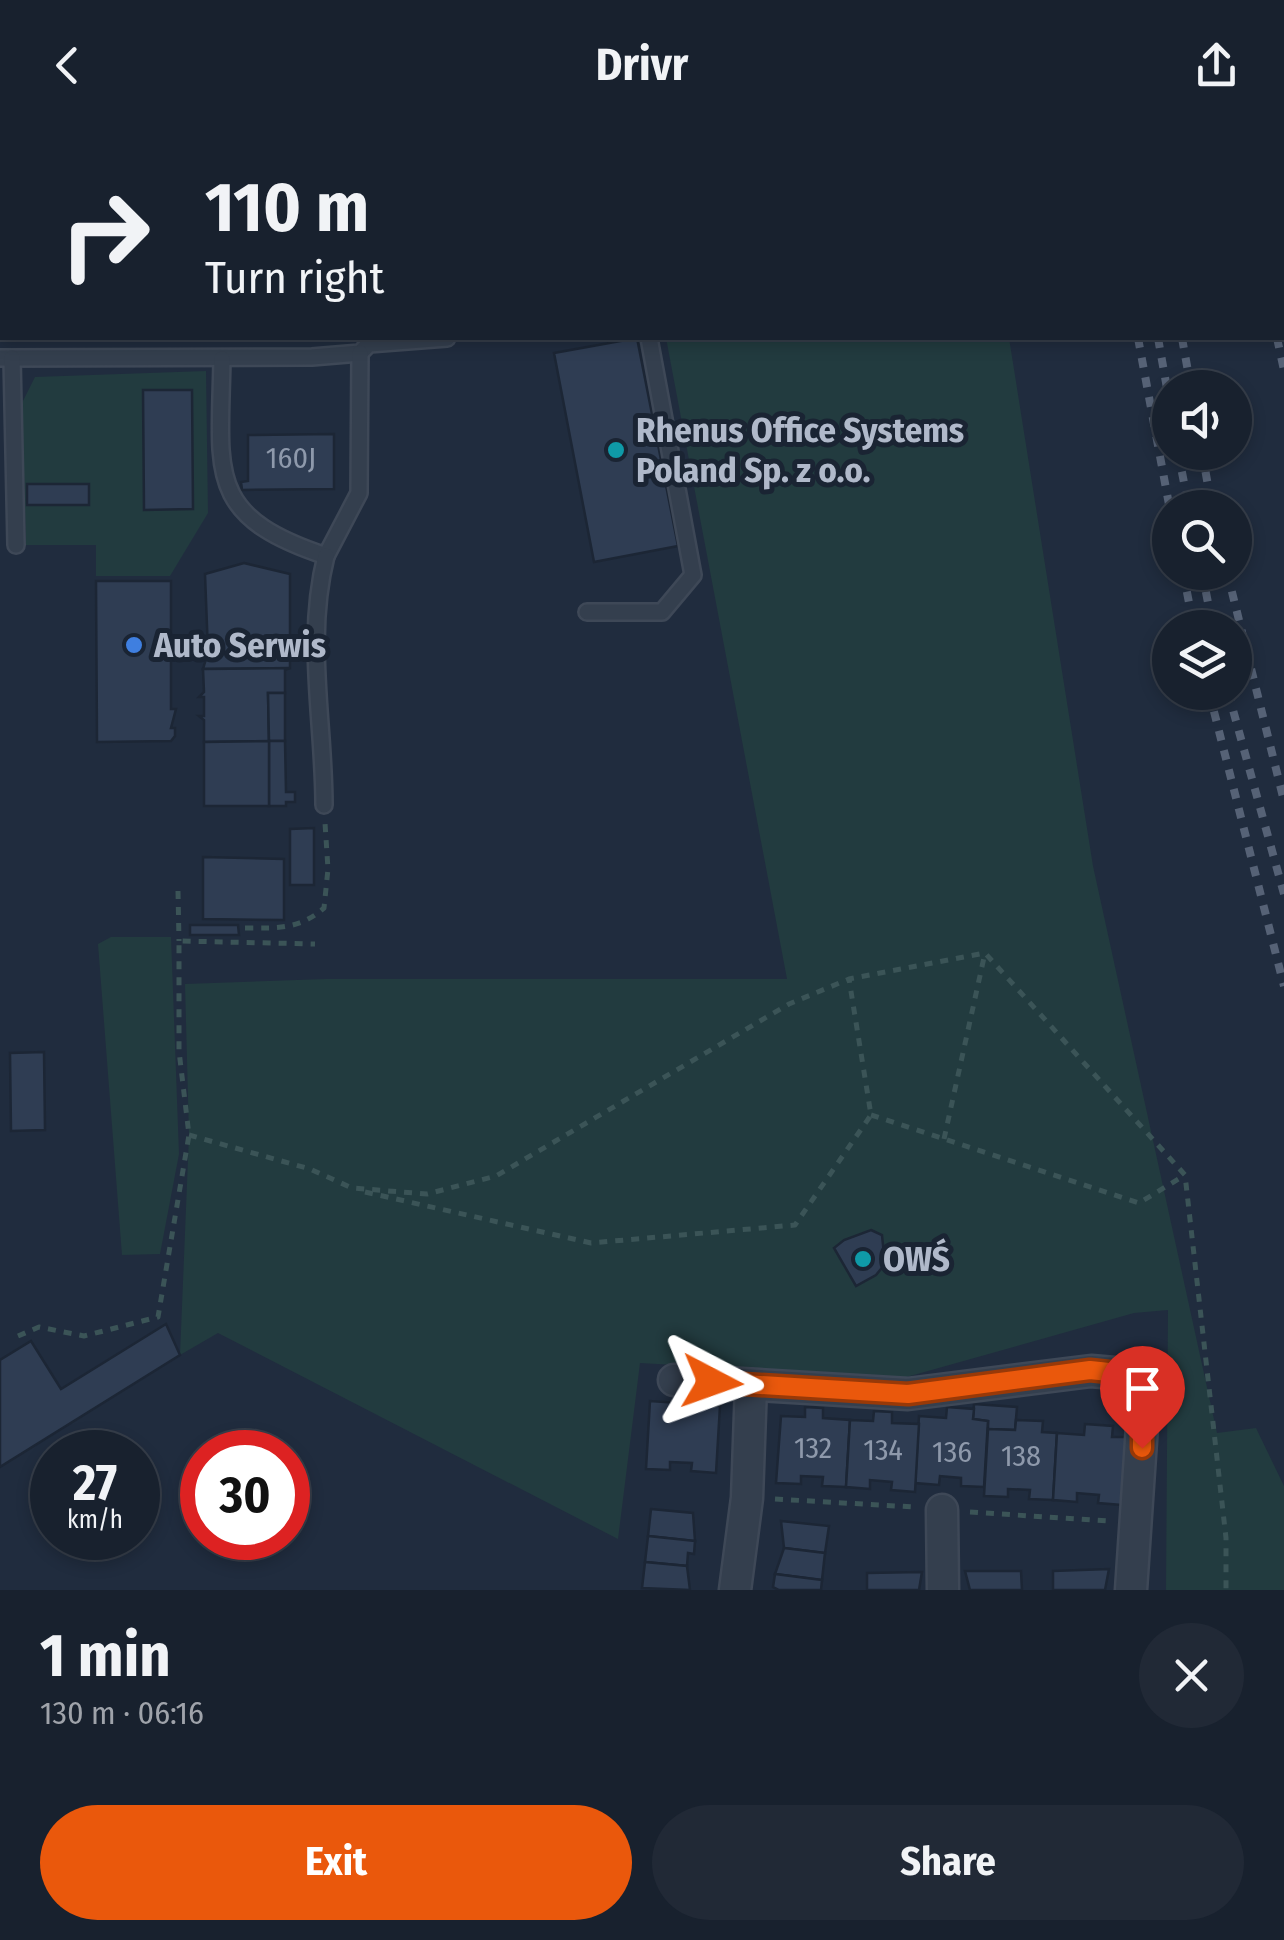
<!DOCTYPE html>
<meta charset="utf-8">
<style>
body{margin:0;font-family:"Fira Sans Condensed",sans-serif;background:#212936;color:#f1f3f6;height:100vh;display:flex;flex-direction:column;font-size:38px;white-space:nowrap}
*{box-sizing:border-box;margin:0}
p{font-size:32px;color:#9fa3aa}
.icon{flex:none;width:55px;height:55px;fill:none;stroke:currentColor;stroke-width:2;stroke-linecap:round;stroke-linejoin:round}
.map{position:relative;height:1460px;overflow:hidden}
.details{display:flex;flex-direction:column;background:#18212e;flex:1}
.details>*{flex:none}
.hud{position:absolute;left:0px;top:0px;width:1285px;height:210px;box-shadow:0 5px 15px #0003,0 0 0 2px #363e4a;background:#18212e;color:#f1f3f6;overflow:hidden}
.buttons{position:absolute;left:1152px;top:240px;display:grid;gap:20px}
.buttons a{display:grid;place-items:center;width:100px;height:100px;border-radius:50%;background:#18212e;box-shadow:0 5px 15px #0003,0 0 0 2px #363e4a;font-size:50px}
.speed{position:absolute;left:30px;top:1300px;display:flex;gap:20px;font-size:50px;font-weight:700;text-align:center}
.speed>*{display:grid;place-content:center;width:130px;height:130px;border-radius:50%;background:#18212e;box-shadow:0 5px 15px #0003,0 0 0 2px #363e4a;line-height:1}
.speed small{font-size:25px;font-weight:400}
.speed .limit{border:15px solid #d22;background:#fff;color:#111}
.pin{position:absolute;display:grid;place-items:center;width:85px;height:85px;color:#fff;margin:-102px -42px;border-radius:50% 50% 50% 0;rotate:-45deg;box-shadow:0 0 10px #0007}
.pin .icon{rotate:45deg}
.me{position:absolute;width:110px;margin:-55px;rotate:94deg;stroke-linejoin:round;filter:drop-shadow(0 0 8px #0008)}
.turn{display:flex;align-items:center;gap:35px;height:210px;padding:0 40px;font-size:45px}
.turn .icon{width:130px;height:130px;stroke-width:2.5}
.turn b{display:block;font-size:70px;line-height:85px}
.round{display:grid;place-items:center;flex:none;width:105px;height:105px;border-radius:52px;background:#212936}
.head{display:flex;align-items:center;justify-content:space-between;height:170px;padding:0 40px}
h1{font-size:60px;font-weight:700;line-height:75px}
.button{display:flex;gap:20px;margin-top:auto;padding:20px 40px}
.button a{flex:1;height:115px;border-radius:60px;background:#ea580c;color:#fff;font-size:40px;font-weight:700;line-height:115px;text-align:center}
.button a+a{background:#212936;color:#f1f3f6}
header{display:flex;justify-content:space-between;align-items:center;height:130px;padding:0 40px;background:#18212e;font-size:45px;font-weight:700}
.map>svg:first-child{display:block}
.green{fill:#223b3f}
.building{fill:#2f3d53;stroke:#1c2635;stroke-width:2.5}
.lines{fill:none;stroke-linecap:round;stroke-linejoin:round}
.lane-casing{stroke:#3e4857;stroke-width:20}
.street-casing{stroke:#3e4857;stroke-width:35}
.path{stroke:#3b5457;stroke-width:5;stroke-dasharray:8 8;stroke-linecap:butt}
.lane{stroke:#343f4e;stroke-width:15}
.street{stroke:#343f4e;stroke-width:30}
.rail{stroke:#566276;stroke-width:8;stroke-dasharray:10 10;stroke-linecap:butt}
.route-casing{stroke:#983908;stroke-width:25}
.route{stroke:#ea580c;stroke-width:18}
.culture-dot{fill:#0f9aa8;stroke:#1a2433;stroke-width:4}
.shop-dot{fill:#3f7fe0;stroke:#1a2433;stroke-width:4}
.labels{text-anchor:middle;stroke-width:10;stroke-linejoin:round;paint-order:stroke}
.number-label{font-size:30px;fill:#8e99ab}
.poi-label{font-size:35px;font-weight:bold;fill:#b0b9ca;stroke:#1a2433;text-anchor:start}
</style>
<header><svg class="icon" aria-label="back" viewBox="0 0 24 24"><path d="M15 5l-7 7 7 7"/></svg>Drivr<svg class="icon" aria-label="share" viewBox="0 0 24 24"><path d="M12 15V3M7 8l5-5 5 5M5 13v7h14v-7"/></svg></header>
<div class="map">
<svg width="1284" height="1460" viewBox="0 0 1284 1460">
<rect width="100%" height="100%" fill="#202c3e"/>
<g class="green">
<polygon points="592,0 985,0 592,2"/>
<polygon points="666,208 1009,208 1093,736 1217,1303 1256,1298 1284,1356 1284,1460 1166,1460 1168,1180 1134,1183 903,1248 640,1233 618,1409 218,1203 180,1225 189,1005 185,854 326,849 787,849"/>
<polygon points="206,241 208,383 170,446 96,446 96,415 26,415 22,273 35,247"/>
<polygon points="111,807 171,807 179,1024 160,1124 122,1125 98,814"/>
</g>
<g class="building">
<polygon points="14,0 160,0 160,2 15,2"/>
<polygon points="244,0 405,0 244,2"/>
<polygon points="500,0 538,0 547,1 499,2"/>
<polygon points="547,0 590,0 591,2 547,2"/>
<polygon points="0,3 2,3 0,184"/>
<polygon points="637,208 678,416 594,432 554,223"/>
<polygon points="143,260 192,260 193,379 144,380"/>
<polygon points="334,304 334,359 242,360 241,352 248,351 248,305"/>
<rect x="27" y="354" width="62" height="21"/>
<polygon points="244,433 290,444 290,538 203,539 208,522 205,444"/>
<polygon points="96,451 171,451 171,579 176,579 171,598 175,598 175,606 171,611 97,612"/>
<polygon points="290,538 285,540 285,563 268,563 269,611 204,612 204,590 199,586 204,586 204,567 199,567 204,562 203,539"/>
<polygon points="268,563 285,563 285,611 269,611"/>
<polygon points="269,611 285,611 286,662 295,662 295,672 286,672 286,676 269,676"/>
<polygon points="269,611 269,676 204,676 204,612"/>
<polygon points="314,698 314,755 290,755 290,699"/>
<polygon points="203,727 284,729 284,790 203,789"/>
<polygon points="190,795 238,795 239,805 190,805"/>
<polygon points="44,922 45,1000 11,1001 10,923"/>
<polygon points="871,1100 882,1105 885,1134 876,1145 856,1156 834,1118 844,1110"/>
<polygon points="166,1194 180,1225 0,1337 0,1230 31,1211 61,1259"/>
<polygon points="678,1264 694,1265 694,1274 720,1276 716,1343 691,1341 692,1333 670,1332 670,1340 646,1339 650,1271 678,1273"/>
<polygon points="974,1274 1017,1277 1015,1300 988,1299 988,1291 973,1289"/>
<polygon points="805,1277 823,1278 823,1288 850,1290 846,1357 822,1356 823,1347 801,1346 801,1354 776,1353 781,1286 805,1287"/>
<polygon points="947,1277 974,1279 973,1289 988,1291 984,1357 961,1356 961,1348 940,1346 939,1355 915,1353 919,1286 946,1288"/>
<polygon points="874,1281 892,1282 892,1293 919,1294 915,1362 891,1360 892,1352 870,1350 870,1359 846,1357 850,1290 873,1291"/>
<polygon points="1016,1290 1043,1291 1042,1302 1057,1303 1053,1370 1029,1369 1030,1360 1008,1359 1008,1367 984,1366 988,1299 1015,1300"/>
<polygon points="1085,1294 1113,1296 1112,1307 1127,1307 1122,1375 1098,1373 1099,1365 1077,1363 1077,1372 1053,1370 1057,1303 1084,1305"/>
<polygon points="651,1379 693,1383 695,1411 648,1406"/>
<polygon points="781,1391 829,1396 825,1423 784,1418"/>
<polygon points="648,1406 695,1411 694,1424 688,1423 687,1436 645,1432"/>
<polygon points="784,1418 825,1423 822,1450 775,1444"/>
<polygon points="645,1432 687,1436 690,1460 642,1458"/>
<polygon points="1109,1439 1105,1460 1053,1460 1053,1441"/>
<polygon points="965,1441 1021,1441 1022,1460 970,1460"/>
<polygon points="922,1442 919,1460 867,1460 867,1443"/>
<polygon points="775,1444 822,1450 821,1460 779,1460 773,1457"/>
</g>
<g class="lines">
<g class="lane-casing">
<g id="lane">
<polyline points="231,2 231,0"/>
<polyline points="413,2 413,0"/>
<polyline points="0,228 312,227 360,223 369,214 447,208"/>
<polyline points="12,228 16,415"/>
<path d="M222 229C220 343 205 386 326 426L359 363 360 223"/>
<polyline points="587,482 662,482 693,445 649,208"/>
<path d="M324 675C324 592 305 509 326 426"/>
</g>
</g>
<g class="street-casing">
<g id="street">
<polyline points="674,1250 908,1264 1091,1241 1137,1245 1143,1281 1131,1460"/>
<polyline points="942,1380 943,1460"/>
<polyline points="735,1460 747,1368 751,1255"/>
</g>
</g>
<g class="path">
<polyline points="954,0 955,2"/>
<polyline points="178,761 179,811"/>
<path d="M245 798C276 798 299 800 324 778L328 739 325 693"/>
<polyline points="871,985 1139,1073 1185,1045"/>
<polyline points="189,1005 310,1039 352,1058 427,1064 496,1046 789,874 849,849 985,823 1185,1045 1226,1408 1226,1460"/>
<polyline points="944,1009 985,823"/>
<polyline points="365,1062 591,1113 795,1095 871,985 849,849"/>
<polyline points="18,1206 39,1197 84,1206 158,1187 189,1005 179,921 179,811 315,814"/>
<polyline points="775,1369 914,1377"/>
<polyline points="970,1382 1108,1391"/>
</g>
<use href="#lane" class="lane"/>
<use href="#street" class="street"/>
<g class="rail">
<polyline points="1112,0 1112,2"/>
<polyline points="1130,0 1131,2"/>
<polyline points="1156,0 1156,2"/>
<polyline points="1138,208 1170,380"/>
<polyline points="1158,208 1170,275"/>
<polyline points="1182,208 1191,258"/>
<polyline points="1277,208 1284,240"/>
<polyline points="1178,322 1189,378"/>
<polyline points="1202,322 1212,378"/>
<polyline points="1183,442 1194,498"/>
<polyline points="1202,442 1213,498"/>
<polyline points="1227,442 1284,671"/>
<polyline points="1209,562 1284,856"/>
<polyline points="1228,562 1284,764"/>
</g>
</g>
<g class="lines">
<g class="route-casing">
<polyline id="route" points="712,1252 908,1264 1090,1240 1137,1245 1142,1261 1142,1318"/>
</g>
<use href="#route" class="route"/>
</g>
<g class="culture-dot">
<circle cx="616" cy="320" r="10"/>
<circle cx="863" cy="1129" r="10"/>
</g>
<circle class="shop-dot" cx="134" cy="515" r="10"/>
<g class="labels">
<g class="number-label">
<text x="291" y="338">160J</text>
<text x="813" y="1328">132</text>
<text x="883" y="1330">134</text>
<text x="952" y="1332">136</text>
<text x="1021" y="1336">138</text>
</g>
<g class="poi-label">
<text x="636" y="312">Rhenus Office Systems<tspan x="636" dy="40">Poland Sp. z o.o.</tspan></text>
<text x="154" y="527">Auto Serwis</text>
<text x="883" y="1141">OWŚ</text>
</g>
</g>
</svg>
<div class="buttons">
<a><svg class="icon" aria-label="sound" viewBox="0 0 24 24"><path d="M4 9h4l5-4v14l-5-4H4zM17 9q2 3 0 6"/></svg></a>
<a><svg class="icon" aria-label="search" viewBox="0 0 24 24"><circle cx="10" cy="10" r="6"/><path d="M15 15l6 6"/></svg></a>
<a><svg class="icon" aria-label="layers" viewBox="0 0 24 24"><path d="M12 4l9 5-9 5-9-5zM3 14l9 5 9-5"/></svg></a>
</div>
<div class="speed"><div>27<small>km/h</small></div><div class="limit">30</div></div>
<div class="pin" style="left:1142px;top:1318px;background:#d93025"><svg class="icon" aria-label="arrive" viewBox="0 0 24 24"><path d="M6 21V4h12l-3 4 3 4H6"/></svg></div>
<svg class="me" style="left:712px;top:1252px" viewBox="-20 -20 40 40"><path d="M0-17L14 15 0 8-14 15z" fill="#ea580c" stroke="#fff" stroke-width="4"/></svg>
<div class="hud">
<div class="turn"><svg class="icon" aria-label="right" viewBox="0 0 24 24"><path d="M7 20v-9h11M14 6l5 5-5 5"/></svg><div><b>110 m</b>Turn right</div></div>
</div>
</div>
<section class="details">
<div class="head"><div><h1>1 min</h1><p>130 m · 06:16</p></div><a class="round"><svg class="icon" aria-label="close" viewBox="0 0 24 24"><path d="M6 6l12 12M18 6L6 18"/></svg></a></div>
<div class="button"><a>Exit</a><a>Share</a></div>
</section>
